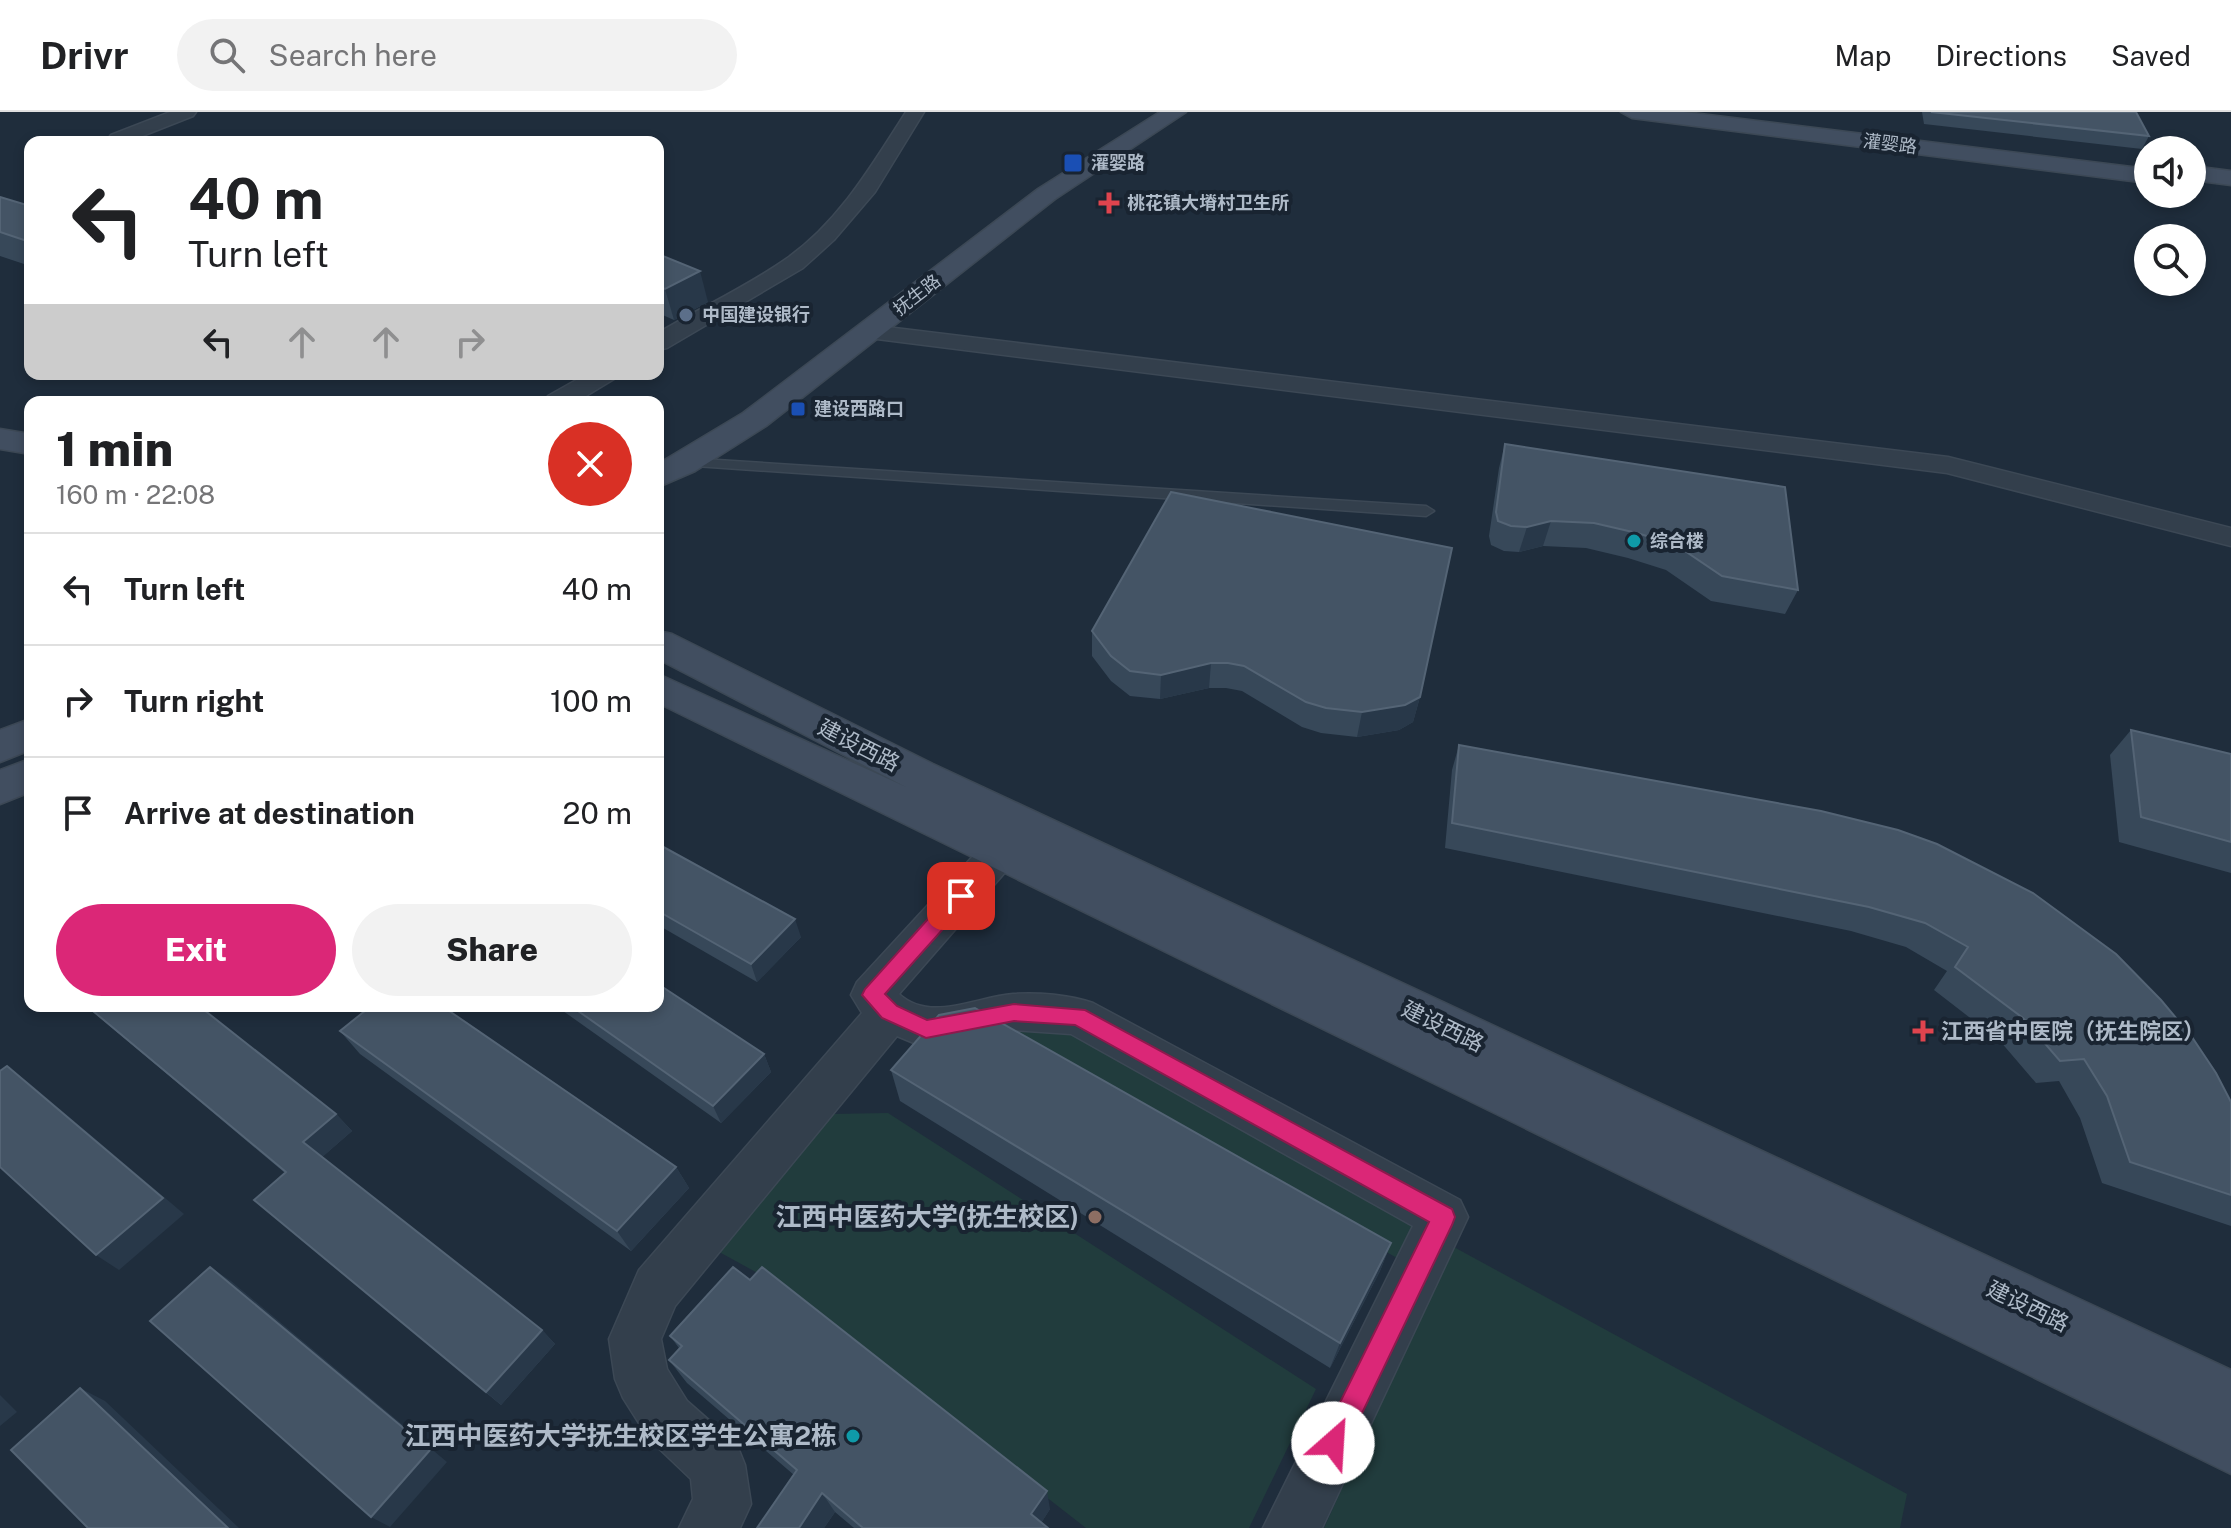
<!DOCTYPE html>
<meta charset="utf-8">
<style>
body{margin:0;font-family:"Public Sans","Noto Sans SC",sans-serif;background:#f2f2f2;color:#202124;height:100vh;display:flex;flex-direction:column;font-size:30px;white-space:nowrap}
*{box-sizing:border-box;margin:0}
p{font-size:26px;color:#757577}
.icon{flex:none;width:44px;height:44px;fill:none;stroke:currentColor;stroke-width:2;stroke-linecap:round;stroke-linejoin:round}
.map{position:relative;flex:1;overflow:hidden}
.sheet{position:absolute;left:24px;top:284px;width:640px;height:616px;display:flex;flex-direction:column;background:#fff;border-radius:16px;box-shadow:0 4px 12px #0003}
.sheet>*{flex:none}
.guide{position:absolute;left:24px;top:24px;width:640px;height:244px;border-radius:16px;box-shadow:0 4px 12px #0003;background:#fff;color:#202124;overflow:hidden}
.fabs{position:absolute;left:2134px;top:24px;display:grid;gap:16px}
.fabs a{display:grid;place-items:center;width:72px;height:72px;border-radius:50%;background:#fff;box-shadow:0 4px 12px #0003;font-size:40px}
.pin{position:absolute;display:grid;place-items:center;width:68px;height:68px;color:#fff;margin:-34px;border-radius:16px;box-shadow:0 4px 12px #0006}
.me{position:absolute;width:88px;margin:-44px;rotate:26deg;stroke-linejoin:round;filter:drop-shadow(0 0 6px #0008)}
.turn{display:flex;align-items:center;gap:28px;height:168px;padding:0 32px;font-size:36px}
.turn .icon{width:104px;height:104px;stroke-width:2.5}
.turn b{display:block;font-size:56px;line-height:68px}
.lanes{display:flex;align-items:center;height:76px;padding:0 32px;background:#0003;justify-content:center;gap:40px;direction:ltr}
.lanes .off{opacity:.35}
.round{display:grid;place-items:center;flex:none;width:84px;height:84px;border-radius:42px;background:#f2f2f2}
.head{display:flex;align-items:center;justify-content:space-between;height:136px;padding:0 32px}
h1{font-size:48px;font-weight:800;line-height:60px}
.action{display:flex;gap:16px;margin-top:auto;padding:16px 32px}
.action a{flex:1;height:92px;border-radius:48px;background:#db2777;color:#fff;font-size:32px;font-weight:800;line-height:92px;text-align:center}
.action a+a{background:#f2f2f2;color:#202124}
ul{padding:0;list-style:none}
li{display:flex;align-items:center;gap:24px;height:112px;padding:0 32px;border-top:2px solid #e0e0e0}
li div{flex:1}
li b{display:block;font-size:30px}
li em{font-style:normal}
header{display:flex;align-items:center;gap:48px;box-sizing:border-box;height:112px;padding:0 40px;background:#fff;border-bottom:2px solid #e0e0e0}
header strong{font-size:38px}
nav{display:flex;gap:44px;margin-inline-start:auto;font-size:28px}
.search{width:560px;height:72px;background:#f2f2f2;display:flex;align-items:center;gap:20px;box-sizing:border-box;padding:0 28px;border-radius:44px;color:#757577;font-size:30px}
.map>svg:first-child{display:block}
.green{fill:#213c3d}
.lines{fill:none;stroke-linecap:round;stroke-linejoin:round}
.service-casing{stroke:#3c4855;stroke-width:3}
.minor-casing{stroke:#3c4855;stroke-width:3}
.secondary-casing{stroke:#3c4855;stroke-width:3}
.service{fill:#333f4c;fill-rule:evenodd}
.minor{fill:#333f4c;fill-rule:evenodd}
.secondary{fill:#414e60;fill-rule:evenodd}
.wall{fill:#374859}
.shaded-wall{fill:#283849}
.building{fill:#445465;stroke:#546475;stroke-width:2}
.route{fill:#db2777;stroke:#8e194d;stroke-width:2}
.transit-dot{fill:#1a4fb4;stroke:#192431;stroke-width:3}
.health-dot{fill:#e0444e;stroke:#192431;stroke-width:3}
.service-dot{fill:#5c6f8a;stroke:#192431;stroke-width:3}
.culture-dot{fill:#0f9aa8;stroke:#192431;stroke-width:3}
.education-dot{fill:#8d6e63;stroke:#192431;stroke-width:3}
.labels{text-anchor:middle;stroke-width:8;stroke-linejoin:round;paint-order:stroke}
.far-street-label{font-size:18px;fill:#aebac8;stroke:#192431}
.far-poi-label{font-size:18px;font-weight:bold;fill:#aebac8;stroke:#192431;text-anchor:start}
.street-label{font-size:22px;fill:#aebac8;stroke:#192431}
.poi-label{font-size:22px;font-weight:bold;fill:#aebac8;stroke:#192431;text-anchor:start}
.near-poi-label{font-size:26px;font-weight:bold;fill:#aebac8;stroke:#192431;text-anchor:end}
</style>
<header>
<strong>Drivr</strong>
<div class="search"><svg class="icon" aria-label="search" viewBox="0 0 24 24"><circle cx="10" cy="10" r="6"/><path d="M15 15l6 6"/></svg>Search here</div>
<nav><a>Map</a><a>Directions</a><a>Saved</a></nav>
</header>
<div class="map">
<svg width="2231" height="1416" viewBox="0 0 2231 1416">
<rect width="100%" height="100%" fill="#1f2d3c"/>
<g class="green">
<polygon points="1075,916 1416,1105 1397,1146 993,917"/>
<polygon points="888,1001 1316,1277 1249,1416 1086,1416 763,1164 701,1130 832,1002"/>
<polygon points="1452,1134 1907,1382 1900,1416 1324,1416"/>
</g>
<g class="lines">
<g class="service-casing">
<polygon id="service" points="686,346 1426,394 1434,399 1426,404 681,353 679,350"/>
</g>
<g class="minor-casing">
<g id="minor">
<polygon points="170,0 196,0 193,4 127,30 111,30 108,27 111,23"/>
<path d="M906 0H924L875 80 834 128 803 156 667 236 658 238V221C700 196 746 175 786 147 839 110 872 53 906 0Z"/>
<polygon points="870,213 1948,345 2231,416 2231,434 1947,361 861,225 858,220 861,215"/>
<polygon points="587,262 618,262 614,267 576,290 544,290 548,284"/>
<path d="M1000 725 1014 730 1019 740 1014 750 899 882C931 911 975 885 1013 882 1038 880 1070 883 1093 891L1460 1088 1468 1105 1322 1416H1263L1413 1114 1071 922 1014 918 926 936 897 924 675 1194 661 1227 667 1257 687 1289 737 1333 745 1353 751 1392 740 1416H679L693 1387 691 1367 649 1327 623 1286 615 1267 609 1227 639 1158 862 901 851 883 857 870 986 730Z"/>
</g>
</g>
<g class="secondary-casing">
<g id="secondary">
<polygon points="1160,0 1186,0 1055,87 766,314 695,359 658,375 658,352 743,301 1038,77"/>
<polygon points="1621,0 1684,0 2148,57 2148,71 1632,6"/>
<polygon points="2192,54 2231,59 2231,73 2192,68"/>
<polygon points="0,317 30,322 30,342 0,337"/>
<polygon points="658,519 672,522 933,652 2231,1258 2231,1362 658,591 658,562 906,675 658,547"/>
<polygon points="30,607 30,638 0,650 0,618"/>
<polygon points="30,647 30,680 0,692 0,658"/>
</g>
</g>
<use href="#service" class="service"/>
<use href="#minor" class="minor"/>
<use href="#secondary" class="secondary"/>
</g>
<g class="wall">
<polygon points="1922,0 2136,0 2149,24 2142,37 1924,12"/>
<polygon points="0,85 30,94 30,154 0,144"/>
<polygon points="658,142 708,190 674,208 658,201"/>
<polygon points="1505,332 1798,478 1785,502 1711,489 1666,458 1628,446 1586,436 1543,434 1519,440 1504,439 1491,433 1489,424 1499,356"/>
<polygon points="1092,519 1420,585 1413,610 1399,618 1357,625 1321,621 1302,615 1242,579 1226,576 1209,576 1160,587 1130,584 1111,569 1092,544"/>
<polygon points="2131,618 2231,642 2231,761 2119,730 2110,643"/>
<polygon points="1459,633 1821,699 2231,990 2231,1114 2102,1071 2080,1006 2059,969 2036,971 2000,929 1934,878 1947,859 1906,835 1851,819 1445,736 1452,658"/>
<polygon points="658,732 801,825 757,870 658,813"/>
<polygon points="86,894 336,1002 352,1019 322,1045 542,1218 555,1232 501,1293 254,1088 285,1061"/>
<polygon points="556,894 658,894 764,942 771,960 721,1011"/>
<polygon points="340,919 676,1055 689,1076 631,1139 360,942"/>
<polygon points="891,958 1391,1131 1380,1159 1330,1256 900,989"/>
<polygon points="670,1224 1050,1397 1041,1411 1048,1416 854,1416 835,1400 824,1416 757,1416 794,1363 687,1271 669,1248 679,1236"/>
</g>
<g class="shaded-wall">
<polygon points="700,159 708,190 674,208 665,177"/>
<polygon points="1551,409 1543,434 1519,440 1527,415"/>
<polygon points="1211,551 1209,576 1160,587 1161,563"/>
<polygon points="1420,585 1413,610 1399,618 1357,625 1362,600"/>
<polygon points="795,807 801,825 757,870 751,852"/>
<polygon points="764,942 771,960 721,1011 713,994"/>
<polygon points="7,954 29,971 184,1102 119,1158 96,1143"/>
<polygon points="336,1002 352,1019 320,1047 303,1030"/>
<polygon points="676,1055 689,1076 631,1139 617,1119"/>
<polygon points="1391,1131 1380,1159 1330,1256 1340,1231"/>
<polygon points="210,1155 231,1169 447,1350 390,1415 371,1405"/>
<polygon points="542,1218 555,1232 501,1293 486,1280"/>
<polygon points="80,1276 105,1289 239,1416 228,1416"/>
<polygon points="0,1283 17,1300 0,1314"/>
<polygon points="1047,1379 1050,1397 1038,1416 1031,1402"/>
<polygon points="822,1381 835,1400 824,1416 799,1416"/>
</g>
<g class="building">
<polygon points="1931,0 2136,0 2149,24"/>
<polygon points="0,85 30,94 30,130 0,120"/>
<polygon points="658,142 700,159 665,177 658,174"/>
<polygon points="1505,332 1785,375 1798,478 1722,464 1676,433 1637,421 1594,411 1551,409 1527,415 1511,414 1498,409 1496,400"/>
<polygon points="1171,380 1452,436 1420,585 1405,593 1362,600 1326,596 1306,590 1244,554 1228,551 1211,551 1161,563 1130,559 1111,544 1092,519"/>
<polygon points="2131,618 2231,642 2231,730 2141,705"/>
<polygon points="1459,633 1821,699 1898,718 1937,732 2033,781 2116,842 2161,888 2192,925 2216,961 2231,990 2231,1083 2130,1050 2107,984 2084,947 2060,949 2023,906 1955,855 1968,835 1925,811 1869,795 1452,711"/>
<polygon points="658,732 795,807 751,852 658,799"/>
<polygon points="658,872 764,942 713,994 571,894 658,894"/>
<polygon points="87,894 199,894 336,1002 303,1030 542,1218 486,1280 254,1088 286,1060"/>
<polygon points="371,894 442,894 676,1055 617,1119 340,919"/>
<polygon points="975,896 1391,1131 1340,1231 891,958 939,903"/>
<polygon points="7,954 163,1086 96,1143 0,1055 0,959"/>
<polygon points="210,1155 430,1338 371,1405 150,1209"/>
<polygon points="733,1155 750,1168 762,1155 1047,1379 1031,1402 1048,1416 863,1416 822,1381 799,1416 757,1416 797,1358 669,1248 682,1234 670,1224"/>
<polygon points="80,1276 228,1416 88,1416 11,1338"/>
</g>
<polygon class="route" points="961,776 968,778 970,784 968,789 885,882 897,894 927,908 1014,892 1085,898 1452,1097 1455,1105 1452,1113 1343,1341 1333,1344 1324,1341 1320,1331 1429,1110 1075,913 1014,909 926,926 882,906 862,883 865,877 954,778"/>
<g class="transit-dot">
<rect x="1063" y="41" width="20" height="20" rx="4"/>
<rect x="790" y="289" width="16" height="16" rx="4"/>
</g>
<g class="health-dot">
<path d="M1105 79h8v8h8v8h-8v8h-8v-8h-8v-8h8z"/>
<path d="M1919 907h8v8h8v8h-8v8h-8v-8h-8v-8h8z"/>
</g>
<circle class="service-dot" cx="686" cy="203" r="8"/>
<g class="culture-dot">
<circle cx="1634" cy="429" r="8"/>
<circle cx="853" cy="1324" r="8"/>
</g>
<circle class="education-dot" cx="1095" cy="1105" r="8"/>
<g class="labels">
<g class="far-street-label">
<text transform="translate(1890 32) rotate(7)" y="6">灌婴路</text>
<text transform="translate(917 183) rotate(-38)" y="6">抚生路</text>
</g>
<g class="far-poi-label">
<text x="1091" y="57">灌婴路</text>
<text x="1127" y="97">桃花镇大塉村卫生所</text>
<text x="702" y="209">中国建设银行</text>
<text x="814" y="303">建设西路口</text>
<text x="1650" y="435">综合楼</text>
</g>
<g class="street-label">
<text transform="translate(859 633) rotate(27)" y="8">建设西路</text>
<text transform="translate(1443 914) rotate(26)" y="8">建设西路</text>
<text transform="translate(2028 1194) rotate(26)" y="8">建设西路</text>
</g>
<g class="poi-label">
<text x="1941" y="927">江西省中医院（抚生院区）</text>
</g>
<g class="near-poi-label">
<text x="1079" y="1114">江西中医药大学(抚生校区)</text>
<text x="837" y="1333">江西中医药大学抚生校区学生公寓2栋</text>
</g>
</g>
</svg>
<div class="fabs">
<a><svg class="icon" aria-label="sound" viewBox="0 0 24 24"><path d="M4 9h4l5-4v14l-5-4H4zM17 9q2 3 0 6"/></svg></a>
<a><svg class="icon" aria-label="search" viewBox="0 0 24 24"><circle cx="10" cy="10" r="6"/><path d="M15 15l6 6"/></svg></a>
</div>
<div class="pin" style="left:961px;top:784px;background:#d93025"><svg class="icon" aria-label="arrive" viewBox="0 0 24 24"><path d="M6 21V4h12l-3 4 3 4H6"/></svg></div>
<svg class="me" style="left:1333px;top:1331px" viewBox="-20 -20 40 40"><circle r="19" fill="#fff"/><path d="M0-13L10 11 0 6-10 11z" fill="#db2777"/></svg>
<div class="guide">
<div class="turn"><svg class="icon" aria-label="left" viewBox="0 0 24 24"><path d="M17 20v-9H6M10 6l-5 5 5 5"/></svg><div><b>40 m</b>Turn left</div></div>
<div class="lanes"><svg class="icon" aria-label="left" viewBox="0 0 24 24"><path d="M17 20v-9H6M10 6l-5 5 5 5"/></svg><svg class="icon off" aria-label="ahead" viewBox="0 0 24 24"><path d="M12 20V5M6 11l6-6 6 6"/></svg><svg class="icon off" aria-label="ahead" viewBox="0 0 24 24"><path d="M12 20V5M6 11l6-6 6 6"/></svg><svg class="icon off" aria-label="right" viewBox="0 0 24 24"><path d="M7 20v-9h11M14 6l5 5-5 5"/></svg></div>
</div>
<section class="sheet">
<div class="head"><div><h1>1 min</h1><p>160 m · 22:08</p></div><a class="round" style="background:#d93025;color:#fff"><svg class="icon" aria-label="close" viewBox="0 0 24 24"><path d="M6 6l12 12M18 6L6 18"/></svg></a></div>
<ul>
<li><svg class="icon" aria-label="left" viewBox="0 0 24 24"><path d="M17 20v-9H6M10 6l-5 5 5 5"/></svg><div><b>Turn left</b></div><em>40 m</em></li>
<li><svg class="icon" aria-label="right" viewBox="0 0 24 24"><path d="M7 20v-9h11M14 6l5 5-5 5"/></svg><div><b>Turn right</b></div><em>100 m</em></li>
<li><svg class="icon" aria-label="arrive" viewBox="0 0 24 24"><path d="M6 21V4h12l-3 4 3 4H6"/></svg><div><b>Arrive at destination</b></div><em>20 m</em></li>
</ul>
<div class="action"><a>Exit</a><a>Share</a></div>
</section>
</div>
